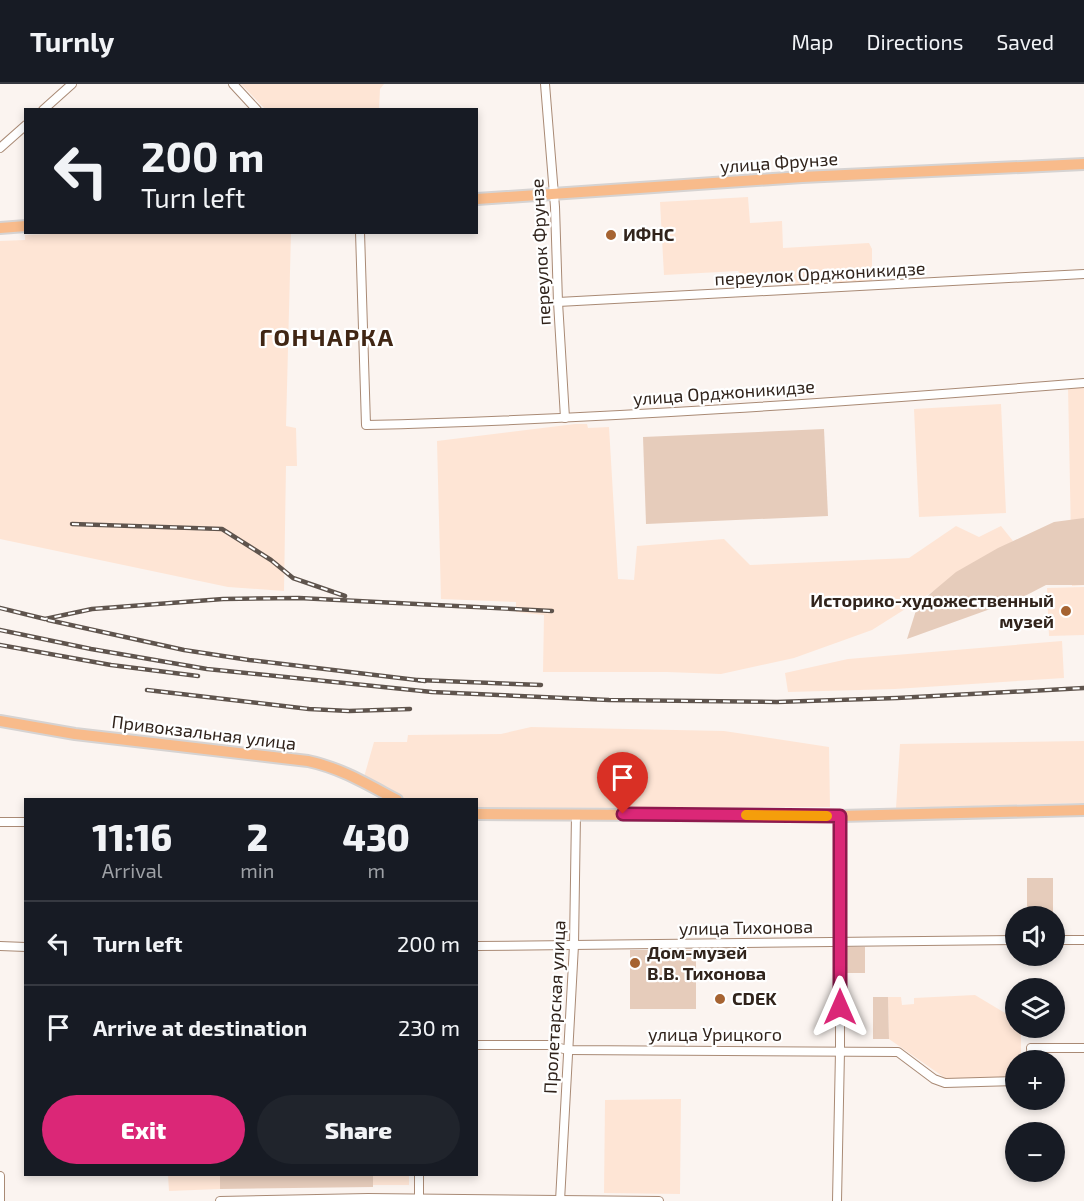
<!DOCTYPE html>
<meta charset="utf-8">
<style>
body{margin:0;font-family:"Exo 2",sans-serif;background:#20242c;color:#f1f3f6;height:100vh;display:flex;flex-direction:column;font-size:22px;white-space:nowrap}
*{box-sizing:border-box;margin:0}
p{font-size:20px;color:#9ea1a6}
.icon{flex:none;width:33px;height:33px;fill:none;stroke:currentColor;stroke-width:2;stroke-linecap:round;stroke-linejoin:round}
.map{position:relative;flex:1;overflow:hidden}
.side{position:absolute;left:24px;top:714px;width:454px;height:378px;display:flex;flex-direction:column;background:#171b24;border-radius:0px;box-shadow:0 3px 9px #0003}
.side>*{flex:none}
.banner{position:absolute;left:24px;top:24px;width:454px;height:126px;border-radius:0px;box-shadow:0 3px 9px #0003;background:#171b24;color:#f1f3f6;overflow:hidden}
.tools{position:absolute;left:1005px;top:822px;display:grid;gap:12px}
.tools a{display:grid;place-items:center;width:60px;height:60px;border-radius:50%;background:#171b24;box-shadow:0 3px 9px #0003;font-size:30px}
.pin{position:absolute;display:grid;place-items:center;width:51px;height:51px;color:#fff;margin:-62px -26px;border-radius:50% 50% 50% 0;rotate:-45deg;box-shadow:0 0 6px #0007}
.pin .icon{rotate:45deg}
.me{position:absolute;width:66px;margin:-33px;rotate:0deg;stroke-linejoin:round;filter:drop-shadow(0 0 4px #0008)}
.turn{display:flex;align-items:center;gap:21px;height:126px;padding:0 18px;font-size:27px}
.turn .icon{width:78px;height:78px;stroke-width:2.5}
.turn b{display:block;font-size:42px;line-height:51px}
.eta{display:flex;justify-content:space-evenly;align-items:center;height:102px;text-align:center}
.eta b{font-size:36px;font-weight:800;line-height:42px}
.cta{display:flex;gap:12px;margin-top:auto;padding:12px 18px}
.cta a{flex:1;height:69px;border-radius:36px;background:#db2777;color:#fff;font-size:24px;font-weight:800;line-height:69px;text-align:center}
.cta a+a{background:#20242c;color:#f1f3f6}
ul{padding:0;list-style:none}
li{display:flex;align-items:center;gap:18px;height:84px;padding:0 18px;border-top:2px solid #363941}
li div{flex:1}
li b{display:block;font-size:22px}
li em{font-style:normal}
header{display:flex;align-items:center;gap:36px;box-sizing:border-box;height:84px;padding:0 30px;background:#171b24;border-bottom:2px solid #363941}
header strong{font-size:28px}
nav{display:flex;gap:33px;margin-inline-start:auto;font-size:21px}
.map>svg:first-child{display:block}
.built{fill:#fee5d5}
.green{fill:#e6ccbb}
.lines{fill:none;stroke-linecap:round;stroke-linejoin:round}
.minor-casing{stroke:#a98a75;stroke-width:10}
.major-casing{stroke:#d6d3d2;stroke-width:14}
.minor{stroke:#fff;stroke-width:8}
.major{stroke:#f8bb8b;stroke-width:10}
.rail-casing{stroke:#5f544d;stroke-width:4.5}
.rail{stroke:#fff;stroke-width:2;stroke-dasharray:7;stroke-linecap:butt}
.route-casing{stroke:#8e194d;stroke-width:15}
.route{stroke:#db2777;stroke-width:10}
.slow{stroke:#f59e0b;stroke-width:10}
.poi-dot{fill:#a66331;stroke:#fff;stroke-width:2}
.labels{text-anchor:middle;stroke-width:4.5;stroke-linejoin:round;paint-order:stroke}
.street-label{font-size:18px;fill:#31241c;stroke:#fff}
.poi-label{font-size:18px;font-weight:bold;fill:#31241c;stroke:#fff;text-anchor:start}
.district-label{font-size:24px;font-weight:bold;letter-spacing:1.5px;fill:#402614;stroke:#fff}
</style>
<header>
<strong>Turnly</strong>
<nav><a>Map</a><a>Directions</a><a>Saved</a></nav>
</header>
<div class="map">
<svg width="1084" height="1117" viewBox="0 0 1084 1117">
<rect width="100%" height="100%" fill="#fbf4f0"/>
<g class="built">
<polygon points="241,0 384,0 380,5 379,25 266,26"/>
<polygon points="748,113 750,139 782,137 783,164 869,159 872,165 872,198 784,203 783,190 779,189 767,194 741,191 738,187 664,191 660,118"/>
<polygon points="105,148 291,149 286,342 296,344 297,382 286,382 284,507 228,503 0,455 0,157 25,156 25,151"/>
<polygon points="1084,301 1084,501 1072,502 1068,303"/>
<polygon points="1001,320 1006,429 919,433 914,325"/>
<polygon points="575,340 587,340 588,344 609,343 618,495 634,496 637,462 724,455 750,481 909,474 956,442 979,453 1001,442 1013,457 872,546 794,574 721,590 667,588 543,588 544,531 516,528 516,518 441,515 437,357"/>
<polygon points="1084,503 1084,551 1049,552 1047,504"/>
<polygon points="1062,557 1064,594 895,605 788,608 785,589 848,575"/>
<polygon points="531,643 724,647 829,663 830,723 477,724 477,716 405,715 364,693 374,658 407,658 408,651 501,650"/>
<polygon points="1084,657 1084,719 896,724 900,660"/>
<polygon points="975,911 1015,935 1016,944 1021,944 1021,976 1016,976 1015,992 948,996 889,955 888,913 901,913 902,921 914,920 914,914"/>
<polygon points="681,1015 680,1110 604,1109 605,1016"/>
<polygon points="168,1091 220,1091 220,1105 169,1107"/>
<rect x="373" y="1091" width="36" height="10"/>
</g>
<g class="green">
<polygon points="824,345 828,432 646,440 643,353"/>
<polygon points="1084,434 1084,501 1046,501 1021,514 907,555 918,520 956,488 998,464 1054,438"/>
<rect x="1027" y="794" width="26" height="38"/>
<rect x="845" y="863" width="20" height="26"/>
<rect x="630" y="866" width="66" height="59"/>
<polygon points="873,913 888,913 889,955 873,955"/>
<polygon points="220,1091 373,1091 373,1103 220,1105"/>
</g>
<g class="lines">
<g class="minor-casing">
<g id="minor">
<polyline points="233,0 257,26"/>
<polyline points="545,0 555,123 558,218 565,334"/>
<polyline points="43,26 72,0"/>
<polyline points="0,64 26,41"/>
<path d="M360 148 366 341C606 335 845 318 1084 299"/>
<polyline points="558,218 1084,190"/>
<polyline points="0,738 26,738"/>
<polyline points="1054,856 1084,856"/>
<polyline points="0,862 26,863"/>
<polyline points="477,862 1016,856"/>
<polyline points="477,961 548,961 568,966 898,968 934,995 945,999 1016,997"/>
<polyline points="1032,976 1031,964 1084,964"/>
<polyline points="0,1092 0,1117"/>
<polyline points="220,1117 368,1114 659,1117"/>
<polyline points="419,1117 419,1090"/>
<polyline points="560,1117 574,861 576,730"/>
<polyline points="837,1117 840,967 840,732"/>
</g>
</g>
<g class="major-casing">
<g id="major">
<polyline points="477,115 802,93 1084,80"/>
<polyline points="0,144 26,142"/>
<path d="M0 637 75 650 308 677C341 684 367 700 397 716"/>
<polyline points="477,730 840,732 1084,726"/>
</g>
</g>
<use href="#minor" class="minor"/>
<use href="#major" class="major"/>
<g class="rail-casing">
<g id="rail">
<polyline points="72,440 222,445 271,476 293,494 345,512"/>
<polyline points="0,524 45,535 92,525 223,515 299,514 552,527"/>
<polyline points="48,536 184,566 249,576 425,597"/>
<polyline points="0,546 91,565 207,585 432,608 609,616 777,618 897,614 1084,604"/>
<polyline points="0,561 111,581 198,592"/>
<polyline points="418,596 541,601"/>
<polyline points="147,606 309,625 349,627 410,625"/>
</g>
</g>
<use href="#rail" class="rail"/>
</g>
<g class="lines">
<g class="route-casing">
<polyline id="route" points="623,730 840,732 840,923"/>
</g>
<use href="#route" class="route"/>
<polyline class="slow" points="746,731 827,732"/>
</g>
<g class="poi-dot">
<circle cx="611" cy="151" r="6"/>
<circle cx="1066" cy="527" r="6"/>
<circle cx="635" cy="879" r="6"/>
<circle cx="720" cy="915" r="6"/>
</g>
<g class="labels">
<g class="street-label">
<text transform="translate(779 79) rotate(-4)" y="6">улица Фрунзе</text>
<text transform="translate(541 168) rotate(-93)" y="6">переулок Фрунзе</text>
<text transform="translate(820 190) rotate(-3)" y="6">переулок Орджоникидзе</text>
<text transform="translate(724 309) rotate(-4)" y="6">улица Орджоникидзе</text>
<text transform="translate(204 649) rotate(7)" y="6">Привокзальная улица</text>
<text transform="translate(746 844) rotate(-1)" y="6">улица Тихонова</text>
<text transform="translate(555 923) rotate(-87)" y="6">Пролетарская улица</text>
<text x="715" y="957">улица Урицкого</text>
</g>
<g class="poi-label">
<text x="623" y="157">ИФНС</text>
<text x="1054" y="523" text-anchor="end">Историко-художественный<tspan x="1054" dy="21">музей</tspan></text>
<text x="647" y="875">Дом-музей<tspan x="647" dy="21">В.В. Тихонова</tspan></text>
<text x="732" y="921">CDEK</text>
</g>
<g class="district-label">
<text x="327" y="262">ГОНЧАРКА</text>
</g>
</g>
</svg>
<div class="tools">
<a><svg class="icon" aria-label="sound" viewBox="0 0 24 24"><path d="M4 9h4l5-4v14l-5-4H4zM17 9q2 3 0 6"/></svg></a>
<a><svg class="icon" aria-label="layers" viewBox="0 0 24 24"><path d="M12 4l9 5-9 5-9-5zM3 14l9 5 9-5"/></svg></a>
<a>+</a>
<a>−</a>
</div>
<div class="pin" style="left:623px;top:730px;background:#d93025"><svg class="icon" aria-label="arrive" viewBox="0 0 24 24"><path d="M6 21V4h12l-3 4 3 4H6"/></svg></div>
<svg class="me" style="left:840px;top:923px" viewBox="-20 -20 40 40"><path d="M0-17L14 15 0 8-14 15z" fill="#db2777" stroke="#fff" stroke-width="4"/></svg>
<div class="banner">
<div class="turn"><svg class="icon" aria-label="left" viewBox="0 0 24 24"><path d="M17 20v-9H6M10 6l-5 5 5 5"/></svg><div><b>200 m</b>Turn left</div></div>
</div>
<section class="side">
<div class="eta">
<div><b>11:16</b><p>Arrival</p></div>
<div><b>2</b><p>min</p></div>
<div><b>430</b><p>m</p></div>
</div>
<ul>
<li><svg class="icon" aria-label="left" viewBox="0 0 24 24"><path d="M17 20v-9H6M10 6l-5 5 5 5"/></svg><div><b>Turn left</b></div><em>200 m</em></li>
<li><svg class="icon" aria-label="arrive" viewBox="0 0 24 24"><path d="M6 21V4h12l-3 4 3 4H6"/></svg><div><b>Arrive at destination</b></div><em>230 m</em></li>
</ul>
<div class="cta"><a>Exit</a><a>Share</a></div>
</section>
</div>
